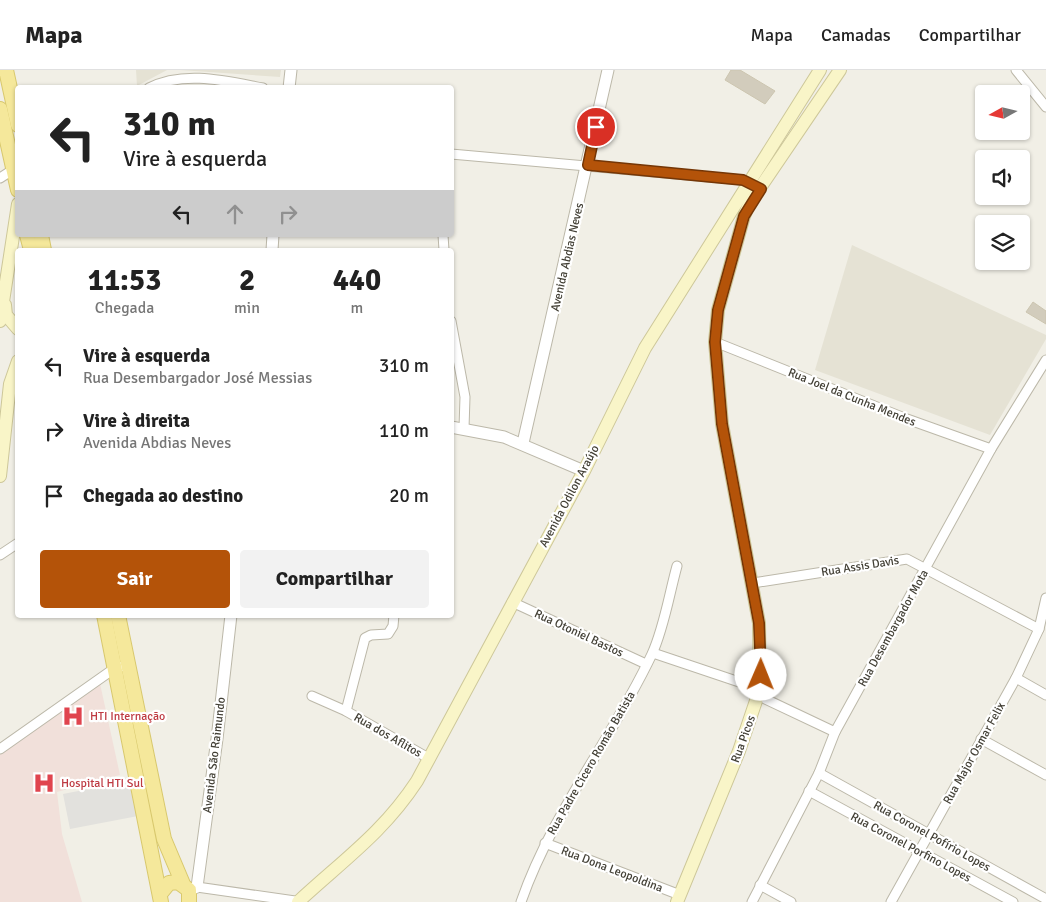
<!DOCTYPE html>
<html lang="pt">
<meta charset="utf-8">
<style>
body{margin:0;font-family:Signika,sans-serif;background:#f2f2f2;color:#222;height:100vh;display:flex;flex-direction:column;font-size:19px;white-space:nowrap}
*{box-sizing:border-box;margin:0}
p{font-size:16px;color:#767676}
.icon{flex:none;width:28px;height:28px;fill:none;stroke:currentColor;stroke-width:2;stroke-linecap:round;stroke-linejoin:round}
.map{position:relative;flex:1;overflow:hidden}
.side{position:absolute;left:15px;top:178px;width:439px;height:370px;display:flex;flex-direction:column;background:#fff;border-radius:5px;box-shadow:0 1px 4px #0004}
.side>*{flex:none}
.banner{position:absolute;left:15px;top:15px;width:439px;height:152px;border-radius:5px;box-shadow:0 1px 4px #0004;background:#fff;color:#222;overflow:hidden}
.needle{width:32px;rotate:262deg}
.fabs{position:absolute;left:975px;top:15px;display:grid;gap:10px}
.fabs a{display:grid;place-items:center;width:55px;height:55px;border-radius:5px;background:#fff;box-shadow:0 1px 4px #0004;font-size:25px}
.pin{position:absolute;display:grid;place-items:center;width:42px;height:42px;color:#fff;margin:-21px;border:2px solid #fff;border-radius:50%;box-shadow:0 1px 5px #0007}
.me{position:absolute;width:55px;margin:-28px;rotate:1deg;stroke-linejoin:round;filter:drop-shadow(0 0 4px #0008)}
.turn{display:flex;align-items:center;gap:18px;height:105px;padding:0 25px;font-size:22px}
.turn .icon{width:65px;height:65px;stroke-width:2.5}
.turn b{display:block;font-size:35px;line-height:42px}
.lanes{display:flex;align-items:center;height:48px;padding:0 25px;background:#0003;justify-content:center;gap:25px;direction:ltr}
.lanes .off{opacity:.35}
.eta{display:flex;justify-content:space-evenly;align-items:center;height:85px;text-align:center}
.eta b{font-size:30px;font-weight:700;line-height:35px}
.cta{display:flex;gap:10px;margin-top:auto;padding:10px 25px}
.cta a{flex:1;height:58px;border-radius:5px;background:#b45309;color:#fff;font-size:20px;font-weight:700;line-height:58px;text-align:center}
.cta a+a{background:#f2f2f2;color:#222}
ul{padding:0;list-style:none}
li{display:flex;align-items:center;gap:15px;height:65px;padding:0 25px}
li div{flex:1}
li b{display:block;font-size:19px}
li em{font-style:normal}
header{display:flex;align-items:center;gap:30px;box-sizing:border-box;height:70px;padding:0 25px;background:#fff;border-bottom:1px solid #e0e0e0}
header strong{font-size:24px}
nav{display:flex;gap:28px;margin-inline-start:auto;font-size:18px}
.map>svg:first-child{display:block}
.residential{fill:#e5e2d4}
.medical{fill:#f1e0da}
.parking{fill:#e2e1dd}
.building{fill:#d2ccbc;stroke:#ccc5b0}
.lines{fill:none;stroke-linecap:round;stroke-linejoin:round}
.minor-casing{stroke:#bcb8a9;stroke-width:11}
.tertiary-casing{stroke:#bcb8a9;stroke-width:13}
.secondary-casing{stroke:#cdc799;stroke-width:14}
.primary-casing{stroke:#d8c86d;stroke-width:16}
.minor{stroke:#fff;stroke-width:9}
.tertiary{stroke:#fff;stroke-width:11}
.secondary{stroke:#f9f5c8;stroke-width:12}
.primary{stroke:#f5e89b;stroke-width:14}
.route-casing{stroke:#753606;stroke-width:12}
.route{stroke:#b45309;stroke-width:9}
.labels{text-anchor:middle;stroke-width:4.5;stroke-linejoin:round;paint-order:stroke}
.street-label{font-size:12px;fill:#434036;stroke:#fff}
.health-label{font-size:12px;fill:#be3a42;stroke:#fff;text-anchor:start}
</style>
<header>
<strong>Mapa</strong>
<nav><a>Mapa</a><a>Camadas</a><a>Compartilhar</a></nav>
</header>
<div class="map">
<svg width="1046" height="832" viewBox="0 0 1046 832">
<rect width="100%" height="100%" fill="#f1efe6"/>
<g class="residential">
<polygon points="136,0 167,0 137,16"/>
<polygon points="180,0 281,0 280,7"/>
<polygon points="852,175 1046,265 1046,269 990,365 815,300"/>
</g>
<polygon class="medical" points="99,609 120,705 57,722 62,764 82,832 0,832 0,676"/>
<polygon class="parking" points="130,711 138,746 70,759 63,724"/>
<g class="building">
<polygon points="731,0 740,0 775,21 765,34 725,10"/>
<polygon points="1033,232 1046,241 1046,254 1026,242"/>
</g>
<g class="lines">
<g class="minor-casing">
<g id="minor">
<polyline points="1016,0 1046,37"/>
<path d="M149 18C184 0 226 11 263 18"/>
<polyline points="451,84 743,110 754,116"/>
<polyline points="0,108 14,99"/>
<polyline points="443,165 444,180"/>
<polyline points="451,251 465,327 464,358"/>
<polyline points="715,272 907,349 991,379"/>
<polyline points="0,485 18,473"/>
<polyline points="753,513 907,489 1039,559"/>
<polyline points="512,532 646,594"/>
<polyline points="653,583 760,619"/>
<polyline points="1016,608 1046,625"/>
<polyline points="312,626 346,641 430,689"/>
<polyline points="759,626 835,662"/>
<polyline points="346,641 365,568 371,565 388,564 393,556 394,545"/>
<polyline points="981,669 1046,705"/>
<polyline points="0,679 115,598 129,595"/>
<polyline points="819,703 1046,829"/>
<polyline points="809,721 1013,832"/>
<polyline points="545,773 680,825"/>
<polyline points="760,815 791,832"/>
<polyline points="197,817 302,832"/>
<path d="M521 832C552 743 612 669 652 584 664 558 669 525 677 496"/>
<polyline points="752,832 819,703 835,662 991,379 1046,290"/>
<polyline points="891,832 1016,608 1039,559 1046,528"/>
</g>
</g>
<g class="tertiary-casing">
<g id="tertiary">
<polyline points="289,18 291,0"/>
<polyline points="272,180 273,165"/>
<polyline points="451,357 504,367 584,401"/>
<polyline points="523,373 608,0"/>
<polyline points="189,820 197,817 217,669 231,545"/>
</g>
</g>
<g class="secondary-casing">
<g id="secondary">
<polyline points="5,235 6,245 18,259"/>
<polyline points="0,251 18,134"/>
<polyline points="0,406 10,314 18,291"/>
<path d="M298 832C342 791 383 763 417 711L584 401 645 278 820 0"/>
<polyline points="677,832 739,681 760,619 759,553 722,354 715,272 718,240 744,146 749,134 840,0"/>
</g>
</g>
<g class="primary-casing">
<g id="primary">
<polyline points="6,0 18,55"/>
<polyline points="0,39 18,120"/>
<polyline points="27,165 31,180"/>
<polyline points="41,165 44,180"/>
<polyline points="104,545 161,832"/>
<polyline points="118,545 164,769 183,814"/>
<polyline points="160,824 169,813 178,812 189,820 189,832"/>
</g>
</g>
<use href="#minor" class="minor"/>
<use href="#tertiary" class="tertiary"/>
<use href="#secondary" class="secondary"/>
<use href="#primary" class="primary"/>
</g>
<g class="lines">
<g class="route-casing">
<polyline id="route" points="596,57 588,95 743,110 761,119 744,146 718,240 715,272 722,354 759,553 761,605"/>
</g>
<use href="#route" class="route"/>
</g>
<defs>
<g id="hospital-bare" transform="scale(1.725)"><path d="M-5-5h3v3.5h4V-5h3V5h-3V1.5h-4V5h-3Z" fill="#e0444e" stroke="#fff" stroke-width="2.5" paint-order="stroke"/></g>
</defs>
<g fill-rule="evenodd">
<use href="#hospital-bare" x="73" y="646"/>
<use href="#hospital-bare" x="44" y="713"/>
</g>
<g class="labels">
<g class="street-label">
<text transform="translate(567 187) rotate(-77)" y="4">Avenida Abdias Neves</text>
<text transform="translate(852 327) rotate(22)" y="4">Rua Joel da Cunha Mendes</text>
<text transform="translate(569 426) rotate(-62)" y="4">Avenida Odilon Araújo</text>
<text transform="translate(860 496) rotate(-9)" y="4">Rua Assis Davis</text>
<text transform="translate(893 558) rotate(-61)" y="4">Rua Desembargador Mota</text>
<text transform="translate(579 563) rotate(25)" y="4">Rua Otoniel Bastos</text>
<text transform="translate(388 665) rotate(30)" y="4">Rua dos Aflitos</text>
<text transform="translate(743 669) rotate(-70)" y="4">Rua Picos</text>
<text transform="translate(974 683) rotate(-61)" y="4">Rua Major Osmar Felix</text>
<text transform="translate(214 685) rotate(-83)" y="4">Avenida São Raimundo</text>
<text transform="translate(591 693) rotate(-60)" y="4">Rua Padre Cicero Romão Batista</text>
<text transform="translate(932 766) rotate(29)" y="4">Rua Coronel Pofírio Lopes</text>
<text transform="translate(911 777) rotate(28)" y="4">Rua Coronel Porfino Lopes</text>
<text transform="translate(612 799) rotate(21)" y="4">Rua Dona Leopoldina</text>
</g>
<g class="health-label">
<text x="90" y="650">HTI Internação</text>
<text x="61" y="717">Hospital HTI Sul</text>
</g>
</g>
</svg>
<div class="fabs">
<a><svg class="needle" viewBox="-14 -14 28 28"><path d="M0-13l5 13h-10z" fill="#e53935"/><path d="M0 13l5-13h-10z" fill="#767676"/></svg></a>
<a><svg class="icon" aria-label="sound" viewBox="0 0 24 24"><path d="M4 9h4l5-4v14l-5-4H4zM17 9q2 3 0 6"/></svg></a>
<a><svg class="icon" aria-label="layers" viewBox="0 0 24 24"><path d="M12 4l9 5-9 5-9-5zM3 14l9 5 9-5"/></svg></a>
</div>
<div class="pin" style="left:596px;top:57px;background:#d93025"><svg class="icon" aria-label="arrive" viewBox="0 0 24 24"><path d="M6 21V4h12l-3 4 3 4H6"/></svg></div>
<svg class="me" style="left:761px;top:605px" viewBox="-20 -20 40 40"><circle r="19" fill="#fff"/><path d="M0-13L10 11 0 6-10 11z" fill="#b45309"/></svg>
<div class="banner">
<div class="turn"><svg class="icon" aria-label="left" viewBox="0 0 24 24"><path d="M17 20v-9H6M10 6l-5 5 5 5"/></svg><div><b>310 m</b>Vire à esquerda</div></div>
<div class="lanes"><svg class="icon" aria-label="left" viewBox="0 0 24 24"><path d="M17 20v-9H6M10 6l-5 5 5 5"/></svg><svg class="icon off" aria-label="ahead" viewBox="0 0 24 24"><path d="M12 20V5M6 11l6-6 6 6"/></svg><svg class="icon off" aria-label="right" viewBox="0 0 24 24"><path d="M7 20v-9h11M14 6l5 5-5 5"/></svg></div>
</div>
<section class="side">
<div class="eta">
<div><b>11:53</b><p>Chegada</p></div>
<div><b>2</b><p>min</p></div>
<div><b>440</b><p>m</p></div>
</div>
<ul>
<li><svg class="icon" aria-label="left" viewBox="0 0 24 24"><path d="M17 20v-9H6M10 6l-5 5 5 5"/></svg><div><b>Vire à esquerda</b><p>Rua Desembargador José Messias</p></div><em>310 m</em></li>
<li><svg class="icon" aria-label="right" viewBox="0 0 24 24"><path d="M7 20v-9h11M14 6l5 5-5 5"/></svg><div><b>Vire à direita</b><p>Avenida Abdias Neves</p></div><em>110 m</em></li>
<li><svg class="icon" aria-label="arrive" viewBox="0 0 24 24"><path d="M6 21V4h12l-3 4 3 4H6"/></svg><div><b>Chegada ao destino</b></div><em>20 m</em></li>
</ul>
<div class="cta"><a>Sair</a><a>Compartilhar</a></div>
</section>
</div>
